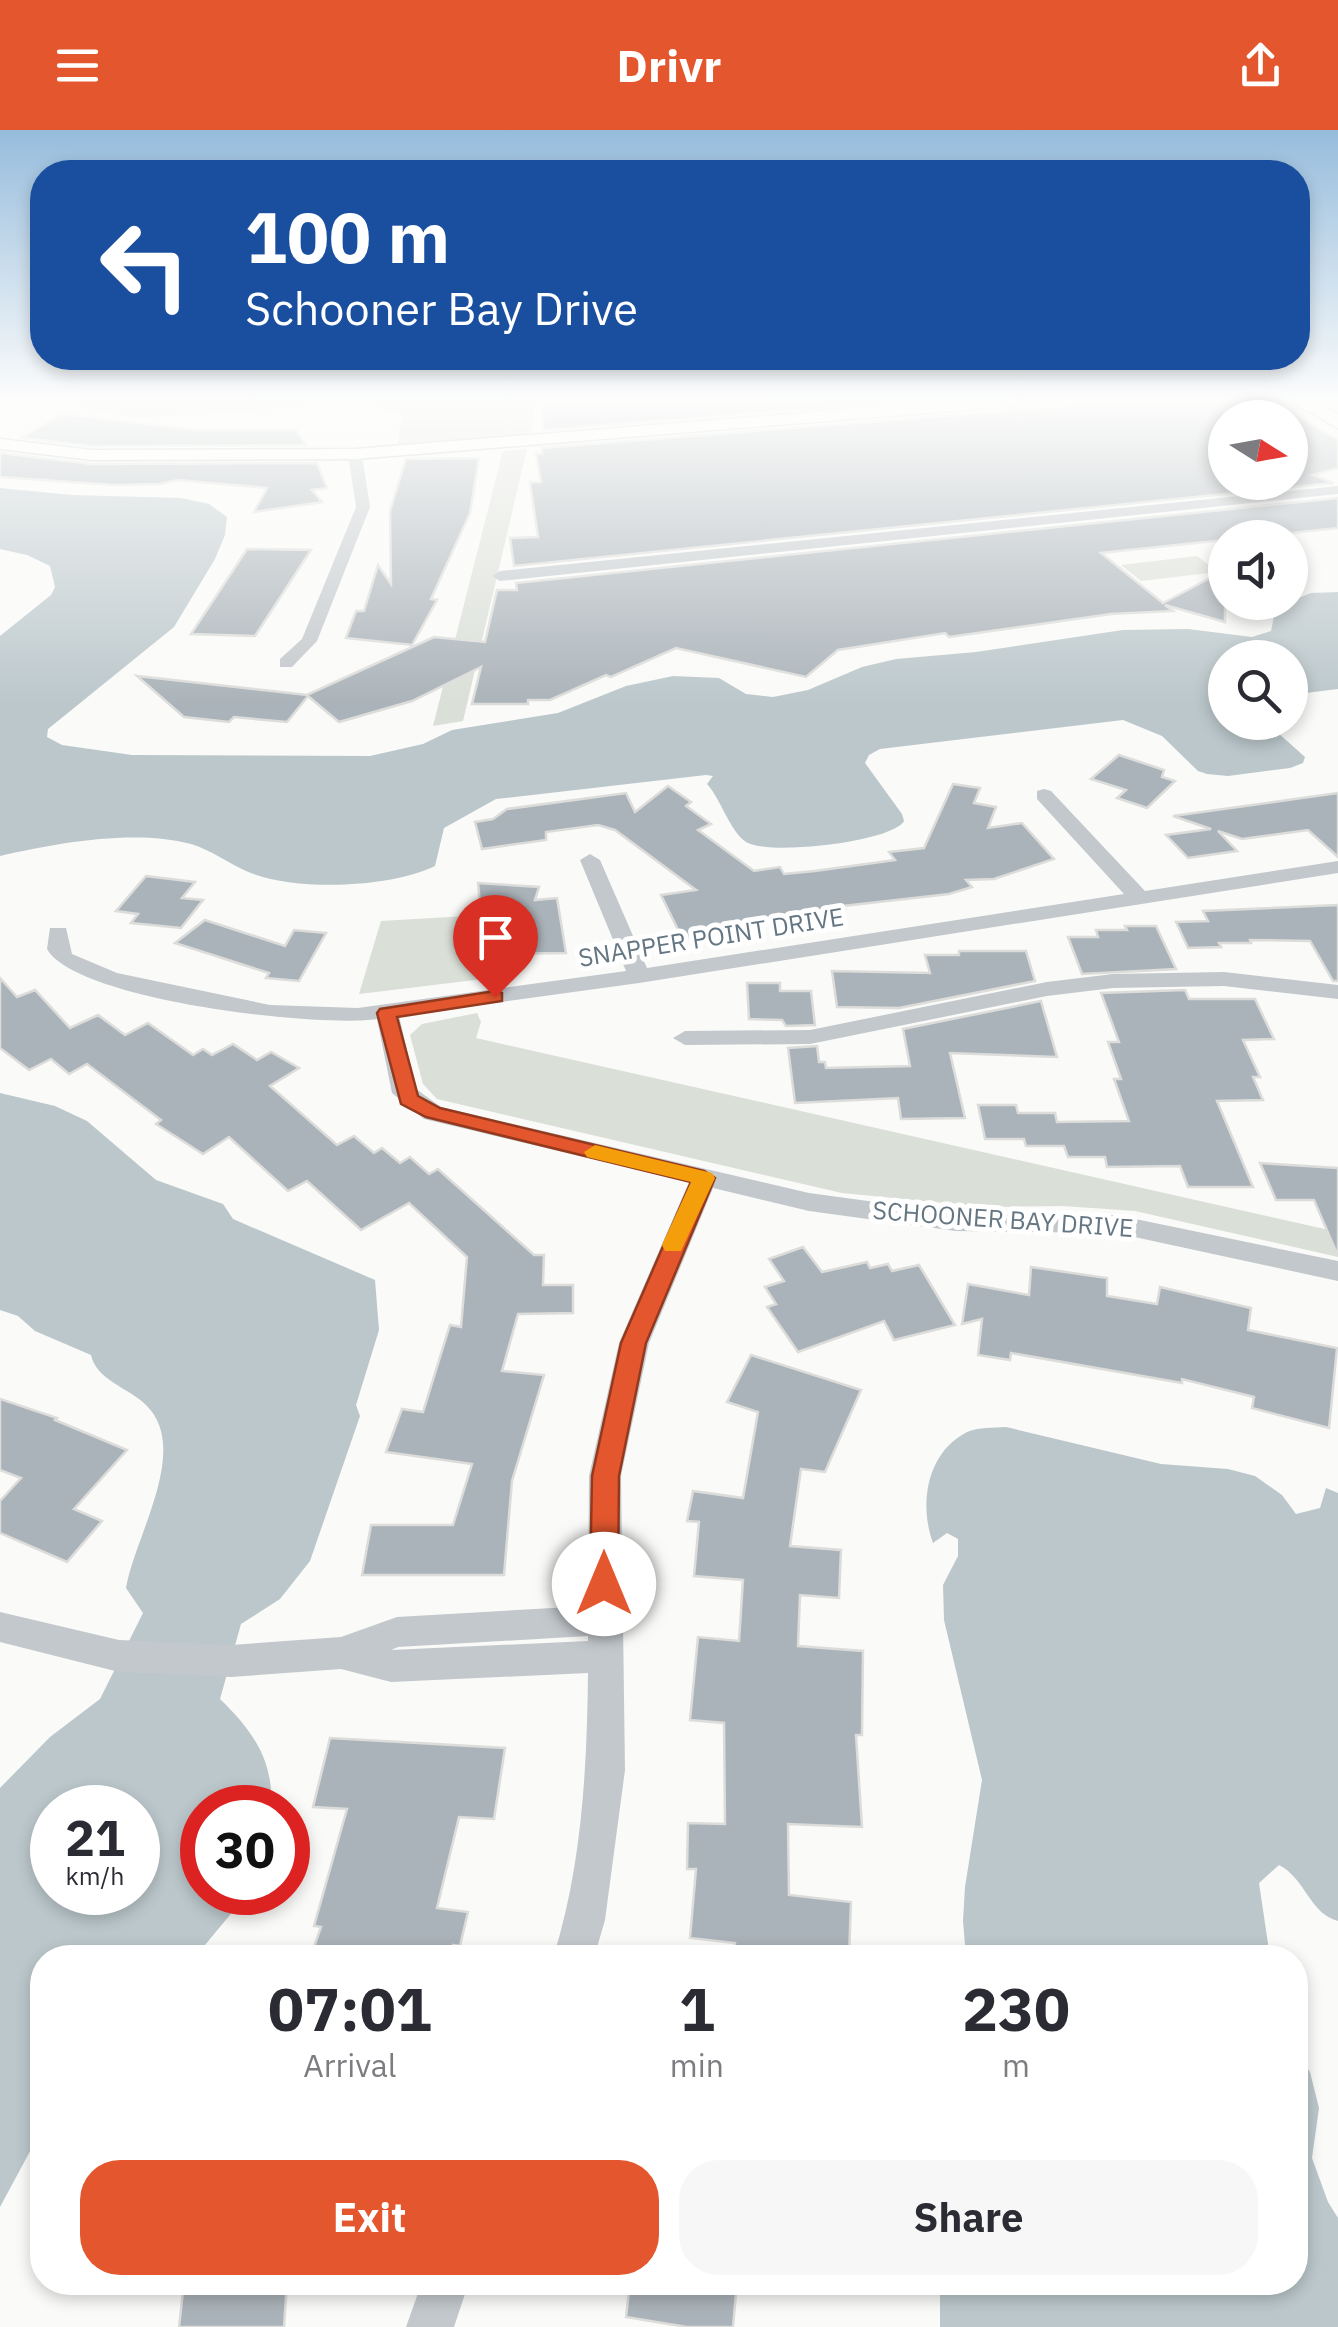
<!DOCTYPE html>
<style>
body{margin:0;font-family:"IBM Plex Sans",sans-serif;background:#f7f7f7;color:#2b2b33;height:100vh;display:flex;flex-direction:column;font-size:38px;white-space:nowrap}
*{box-sizing:border-box;margin:0}
p{font-size:32px;color:#7c7c81}
.icon{flex:none;width:55px;height:55px;fill:none;stroke:currentColor;stroke-width:2;stroke-linecap:round;stroke-linejoin:round}
.map{position:relative;flex:1;overflow:hidden}
.panel{position:absolute;left:30px;top:1815px;width:1278px;height:350px;display:flex;flex-direction:column;background:#fff;border-radius:40px;box-shadow:0 5px 15px #0003}
.panel>*{flex:none}
.banner{position:absolute;left:30px;top:30px;width:1280px;height:210px;border-radius:40px;box-shadow:0 5px 15px #0003;background:#1a4fa0;color:#fff;overflow:hidden}
.needle{width:65px;rotate:101deg}
.tools{position:absolute;left:1208px;top:270px;display:grid;gap:20px}
.tools a{display:grid;place-items:center;width:100px;height:100px;border-radius:50%;background:#fff;box-shadow:0 5px 15px #0003;font-size:50px}
.speed{position:absolute;left:30px;top:1655px;display:flex;gap:20px;font-size:50px;font-weight:700;text-align:center}
.speed>*{display:grid;place-content:center;width:130px;height:130px;border-radius:50%;background:#fff;box-shadow:0 5px 15px #0003;line-height:1}
.speed small{font-size:25px;font-weight:400}
.speed .limit{border:15px solid #d22;background:#fff;color:#111}
.pin{position:absolute;display:grid;place-items:center;width:85px;height:85px;color:#fff;margin:-102px -42px;border-radius:50% 50% 50% 0;rotate:-45deg;box-shadow:0 0 10px #0007}
.pin .icon{rotate:45deg}
.me{position:absolute;width:110px;margin:-55px;rotate:0deg;stroke-linejoin:round;filter:drop-shadow(0 0 8px #0008)}
.turn{display:flex;align-items:center;gap:35px;height:210px;padding:0 50px;font-size:45px}
.turn .icon{width:130px;height:130px;stroke-width:2.5}
.turn b{display:block;font-size:70px;line-height:85px}
.eta{display:flex;justify-content:space-evenly;align-items:center;height:170px;text-align:center}
.eta b{font-size:60px;font-weight:700;line-height:70px}
.action{display:flex;gap:20px;margin-top:auto;padding:20px 50px}
.action a{flex:1;height:115px;border-radius:40px;background:#e4572e;color:#fff;font-size:40px;font-weight:700;line-height:115px;text-align:center}
.action a+a{background:#f7f7f7;color:#2b2b33}
header{display:flex;justify-content:space-between;align-items:center;height:130px;padding:0 50px;background:#e4572e;color:#fff;font-size:45px;font-weight:700}
.map>svg:first-child{display:block}
.green{fill:#dadfd7}
.water{fill:#bbc7cb;fill-rule:evenodd}
.building{fill:#aab3b9;stroke:#dcdcda;stroke-width:2.5}
.lines{fill:none;stroke-linecap:round;stroke-linejoin:round}
.secondary-casing{stroke:#b3babf;stroke-width:3}
.primary-casing{stroke:#b5babe;stroke-width:4}
.street{fill:#c3c8cc;fill-rule:evenodd}
.secondary{fill:#fff;fill-rule:evenodd}
.primary{fill:#fff;fill-rule:evenodd}
.route{fill:#e4572e;stroke:#94391e;stroke-width:2.5}
.slow{fill:#f59e0b}
.labels{text-anchor:middle;stroke-width:10;stroke-linejoin:round;paint-order:stroke}
.street-label{font-size:25px;fill:#657683;stroke:#fff}
</style>
<header><svg class="icon" aria-label="menu" viewBox="0 0 24 24"><path d="M4 6h16M4 12h16M4 18h16"/></svg>Drivr<svg class="icon" aria-label="share" viewBox="0 0 24 24"><path d="M12 15V3M7 8l5-5 5 5M5 13v7h14v-7"/></svg></header>
<div class="map">
<svg width="1338" height="2197" viewBox="0 0 1338 2197">
<rect width="100%" height="100%" fill="#fafaf8"/>
<g class="green">
<polygon points="25,268 537,268 530,308 397,317 402,284 359,274 137,288"/>
<polygon points="527,319 463,591 433,596 503,321"/>
<polygon points="1197,426 1218,442 1141,451 1121,435"/>
<polygon points="484,785 500,847 359,864 381,791"/>
<polygon points="477,883 481,892 476,908 1338,1102 1338,1127 1135,1081 1063,1076 985,1077 842,1063 437,969 423,954 410,905 422,894"/>
</g>
<g class="water">
<path d="M0 358 72 365 181 368 209 374 227 387 225 405 215 429 174 497 48 599 47 607 62 615 132 625 370 626 423 614 452 600 558 583 626 556 673 546 719 548 746 564 773 567 808 560 862 537 896 529 976 522 1123 500 1188 499 1252 507 1271 501 1276 477 1311 463 1338 462V559L1290 565V528H1225V592L1267 593 1305 627 1303 633 1290 638 1228 646 1207 644 1198 641 1162 606 1123 590 880 619 869 625 865 633 902 684 904 691C892 712 769 726 746 712 729 700 721 669 707 654L713 646 706 645 496 669 444 698 435 736C390 758 293 762 246 741 228 733 211 720 191 714 134 699 57 713 0 726V506L51 465 55 457 50 436 27 425 0 419Z"/>
<path d="M0 963 55 976 87 991 156 1050 223 1074 233 1089 375 1150 379 1200 356 1275 360 1286 310 1431 280 1469 241 1494 220 1569C253 1601 274 1631 271 1677L202 1678V1762L246 1763 244 1768 195 1827 42 1828V1999L0 2077V1658L50 1607 100 1569 143 1483 126 1458C135 1405 191 1319 146 1275 128 1257 97 1251 91 1225L35 1201 18 1186 0 1180ZM52 1678H138V1762H52Z"/>
<path d="M1006 1297 1161 1334 1228 1339 1255 1346 1282 1365 1296 1384 1320 1378 1326 1358 1338 1363V1791C1310 1784 1305 1748 1279 1735L1259 1753 1270 1827H966L963 1791 965 1757 982 1650 944 1490 943 1455 958 1426V1409L947 1403 933 1413C919 1375 926 1323 967 1302 978 1297 994 1298 1006 1297Z"/>
<polygon points="1295,1920 1310,1942 1319,1978 1312,2028 1328,2072 1338,2088 1338,2197 940,2197 940,2153 1295,2152"/>
</g>
<g class="building">
<polygon points="566,268 716,268 723,275 809,268 942,268 543,300 543,270"/>
<polygon points="1169,268 1225,268 1225,352 1290,352 1290,282 1338,310 1338,338 1313,345 1333,353 514,436 510,408 538,407 530,352 541,352 536,324 542,324 542,318"/>
<polygon points="62,284 197,300 296,300 306,315 92,316 22,308"/>
<polygon points="0,323 92,334 317,333 327,358 312,360 322,372 254,382 267,358 178,350 159,354 115,355 0,347"/>
<polygon points="479,328 470,383 431,469 437,470 412,515 346,508 356,481 364,481 378,435 391,454 390,381 406,329"/>
<polygon points="1338,368 1338,398 1101,423 1163,473 1225,440 1225,492 1165,475 1173,481 1111,484 949,507 945,503 838,520 806,547 676,518 611,547 606,545 550,570 528,570 528,574 472,574 481,537 412,571 339,592 308,566 287,592 234,587 229,592 184,587 137,546 307,565 434,507 485,512 497,460 517,460 516,453"/>
<polygon points="247,419 311,420 255,506 191,504"/>
<polygon points="1119,625 1164,640 1162,647 1175,651 1147,678 1117,668 1126,660 1091,649"/>
<polygon points="953,654 980,658 974,673 996,677 988,698 1022,693 1054,729 994,749 966,750 972,757 949,764 843,776 845,779 683,810 661,765 696,760 615,700 598,695 546,702 546,710 482,719 475,692 493,689 507,679 626,663 635,682 668,656 691,672 686,676 711,694 698,700 754,741 780,737 784,744 815,741 895,730 889,722 924,718"/>
<polygon points="1338,663 1338,727 1308,700 1242,709 1218,701 1237,721 1188,728 1166,705 1211,699 1173,686"/>
<polygon points="146,746 195,752 182,768 203,770 181,798 131,793 138,784 116,781"/>
<polygon points="478,753 539,757 535,770 557,768 566,823 497,824 494,799 489,799 481,783"/>
<polygon points="1338,775 1338,851 1333,851 1310,811 1250,810 1251,813 1219,813 1221,817 1188,818 1176,792 1208,791 1203,781"/>
<polygon points="205,790 285,816 294,800 326,803 299,851 266,848 269,843 175,813"/>
<polygon points="1125,796 1156,796 1176,839 1082,844 1068,807 1098,807 1096,800 1127,800"/>
<polygon points="959,821 1026,821 1035,851 899,878 837,877 832,841 930,843 925,825 959,825"/>
<polygon points="0,848 17,867 35,860 70,898 98,885 125,905 148,893 193,925 203,919 212,925 233,914 257,930 271,922 299,938 270,956 337,1015 354,1006 374,1023 382,1018 400,1033 410,1027 429,1044 438,1039 534,1125 544,1125 543,1155 573,1155 573,1183 518,1184 502,1241 544,1245 512,1351 504,1445 362,1445 371,1395 453,1395 472,1334 386,1322 402,1279 423,1282 450,1195 461,1197 467,1127 409,1073 361,1100 307,1051 288,1061 229,1007 203,1024 156,994 161,990 87,934 69,944 51,929 29,940 0,918"/>
<polygon points="747,853 780,853 780,861 811,861 815,895 786,896 782,890 749,889"/>
<polygon points="1185,860 1189,869 1255,869 1274,909 1243,910 1260,947 1253,947 1263,970 1217,971 1253,1057 1188,1057 1180,1036 1107,1037 1105,1027 1068,1027 1064,1016 1026,1016 1024,1009 985,1009 978,975 1016,975 1018,983 1055,983 1057,992 1129,991 1114,949 1121,949 1108,912 1119,912 1101,863"/>
<polygon points="1041,871 1057,927 950,923 965,988 901,989 898,968 795,973 788,918 817,916 819,932 825,932 826,938 910,936 903,899"/>
<polygon points="1260,1033 1338,1038 1338,1126 1314,1070 1276,1070"/>
<polygon points="803,1117 822,1142 867,1132 870,1138 888,1134 892,1141 919,1135 955,1195 894,1210 884,1191 798,1222 767,1177 776,1174 765,1157 784,1151 769,1129"/>
<polygon points="1031,1137 1107,1148 1107,1166 1157,1174 1160,1157 1251,1178 1248,1200 1337,1218 1329,1298 1252,1278 1254,1267 1182,1249 1182,1253 1011,1223 1010,1230 978,1225 982,1189 962,1194 968,1154 1029,1165"/>
<polygon points="751,1225 861,1260 825,1342 801,1339 790,1416 841,1420 839,1468 800,1465 798,1516 863,1521 862,1605 856,1605 862,1697 788,1694 789,1765 851,1772 849,1828 734,1828 735,1813 690,1808 696,1739 687,1739 688,1693 725,1694 724,1593 690,1590 698,1507 739,1511 743,1450 694,1446 699,1392 687,1391 693,1361 743,1368 758,1282 727,1272"/>
<polygon points="0,1269 57,1288 55,1290 127,1320 74,1379 102,1391 67,1432 0,1403 0,1371 21,1348 0,1340"/>
<polygon points="330,1608 505,1618 494,1689 459,1687 437,1778 468,1782 460,1816 453,1815 452,1828 310,1828 321,1797 314,1796 347,1679 313,1677"/>
<polygon points="184,2152 287,2152 284,2197 179,2197"/>
<polygon points="630,2152 737,2152 733,2197 687,2197 626,2187"/>
</g>
<g class="lines">
<g class="secondary-casing">
<polygon id="secondary" points="989,268 1059,268 1051,273 355,329 92,330 0,319 0,309 92,320 355,319"/>
</g>
<g class="primary-casing">
<polygon id="primary" points="1286,268 1309,268 1338,284 1338,298"/>
</g>
<g class="street">
<polygon points="355,320 362,324 370,377 317,511 292,537 280,537 280,529 302,509 356,377 348,324"/>
<polygon points="1338,356 1338,364 500,451 492,446 500,441"/>
<path d="M1044 659 1051 661 1145 761 1338 731V743L639 853 399 886 416 959 441 977 809 1063 956 1083 1116 1085 1338 1131V1151L1116 1103 956 1101 809 1081 713 1058 649 1213 621 1346 625 1640 605 1790 594 1828H553C582 1736 587 1638 588 1543L391 1552 341 1539 231 1547 119 1542 0 1512V1482L119 1510 231 1515 341 1507 397 1487 588 1476 589 1346 619 1213 689 1052 424 989 392 963 377 889C318 898 75 870 47 819L50 798H66L72 824 117 843 270 875 358 878 626 841 580 730 590 724 600 730 647 838 1124 764 1037 669V661ZM588 1506V1511L391 1520 398 1517Z"/>
<polygon points="1224,842 1338,855 1338,869 1224,856 1113,858 1047,866 810,914 685,915 673,908 685,901 810,900 1047,852 1113,844"/>
<polygon points="422,2152 469,2152 454,2197 406,2197"/>
</g>
<use href="#secondary" class="secondary"/>
<use href="#primary" class="primary"/>
</g>
<linearGradient id="sky" x2="0" y2="1"><stop stop-color="#96bcdc"/><stop offset="0.47" stop-color="#fdfdfc"/><stop offset="1" stop-color="#fdfdfc" stop-opacity="0"/></linearGradient>
<rect width="1338" height="576" fill="url(#sky)"/>
<polygon class="route" points="495,861 502,863 502,871 397,887 418,966 440,978 704,1041 715,1048 646,1213 619,1346 618,1454 614,1463 604,1466 594,1463 590,1454 592,1346 621,1213 691,1052 426,987 401,974 377,883 380,879"/>
<polygon class="slow" points="595,1015 712,1043 715,1048 681,1121 665,1121 662,1115 691,1052 587,1027 584,1022"/>
<g class="labels">
<g class="street-label">
<text transform="translate(711 807) rotate(-9)" y="9">SNAPPER POINT DRIVE</text>
<text transform="translate(1003 1089) rotate(4)" y="9">SCHOONER BAY DRIVE</text>
</g>
</g>
</svg>
<div class="tools">
<a><svg class="needle" viewBox="-14 -14 28 28"><path d="M0-13l5 13h-10z" fill="#e53935"/><path d="M0 13l5-13h-10z" fill="#7c7c81"/></svg></a>
<a><svg class="icon" aria-label="sound" viewBox="0 0 24 24"><path d="M4 9h4l5-4v14l-5-4H4zM17 9q2 3 0 6"/></svg></a>
<a><svg class="icon" aria-label="search" viewBox="0 0 24 24"><circle cx="10" cy="10" r="6"/><path d="M15 15l6 6"/></svg></a>
</div>
<div class="speed"><div>21<small>km/h</small></div><div class="limit">30</div></div>
<div class="pin" style="left:495px;top:867px;background:#d93025"><svg class="icon" aria-label="arrive" viewBox="0 0 24 24"><path d="M6 21V4h12l-3 4 3 4H6"/></svg></div>
<svg class="me" style="left:604px;top:1454px" viewBox="-20 -20 40 40"><circle r="19" fill="#fff"/><path d="M0-13L10 11 0 6-10 11z" fill="#e4572e"/></svg>
<div class="banner">
<div class="turn"><svg class="icon" aria-label="left" viewBox="0 0 24 24"><path d="M17 20v-9H6M10 6l-5 5 5 5"/></svg><div><b>100 m</b>Schooner Bay Drive</div></div>
</div>
<section class="panel">
<div class="eta">
<div><b>07:01</b><p>Arrival</p></div>
<div><b>1</b><p>min</p></div>
<div><b>230</b><p>m</p></div>
</div>
<div class="action"><a>Exit</a><a>Share</a></div>
</section>
</div>
